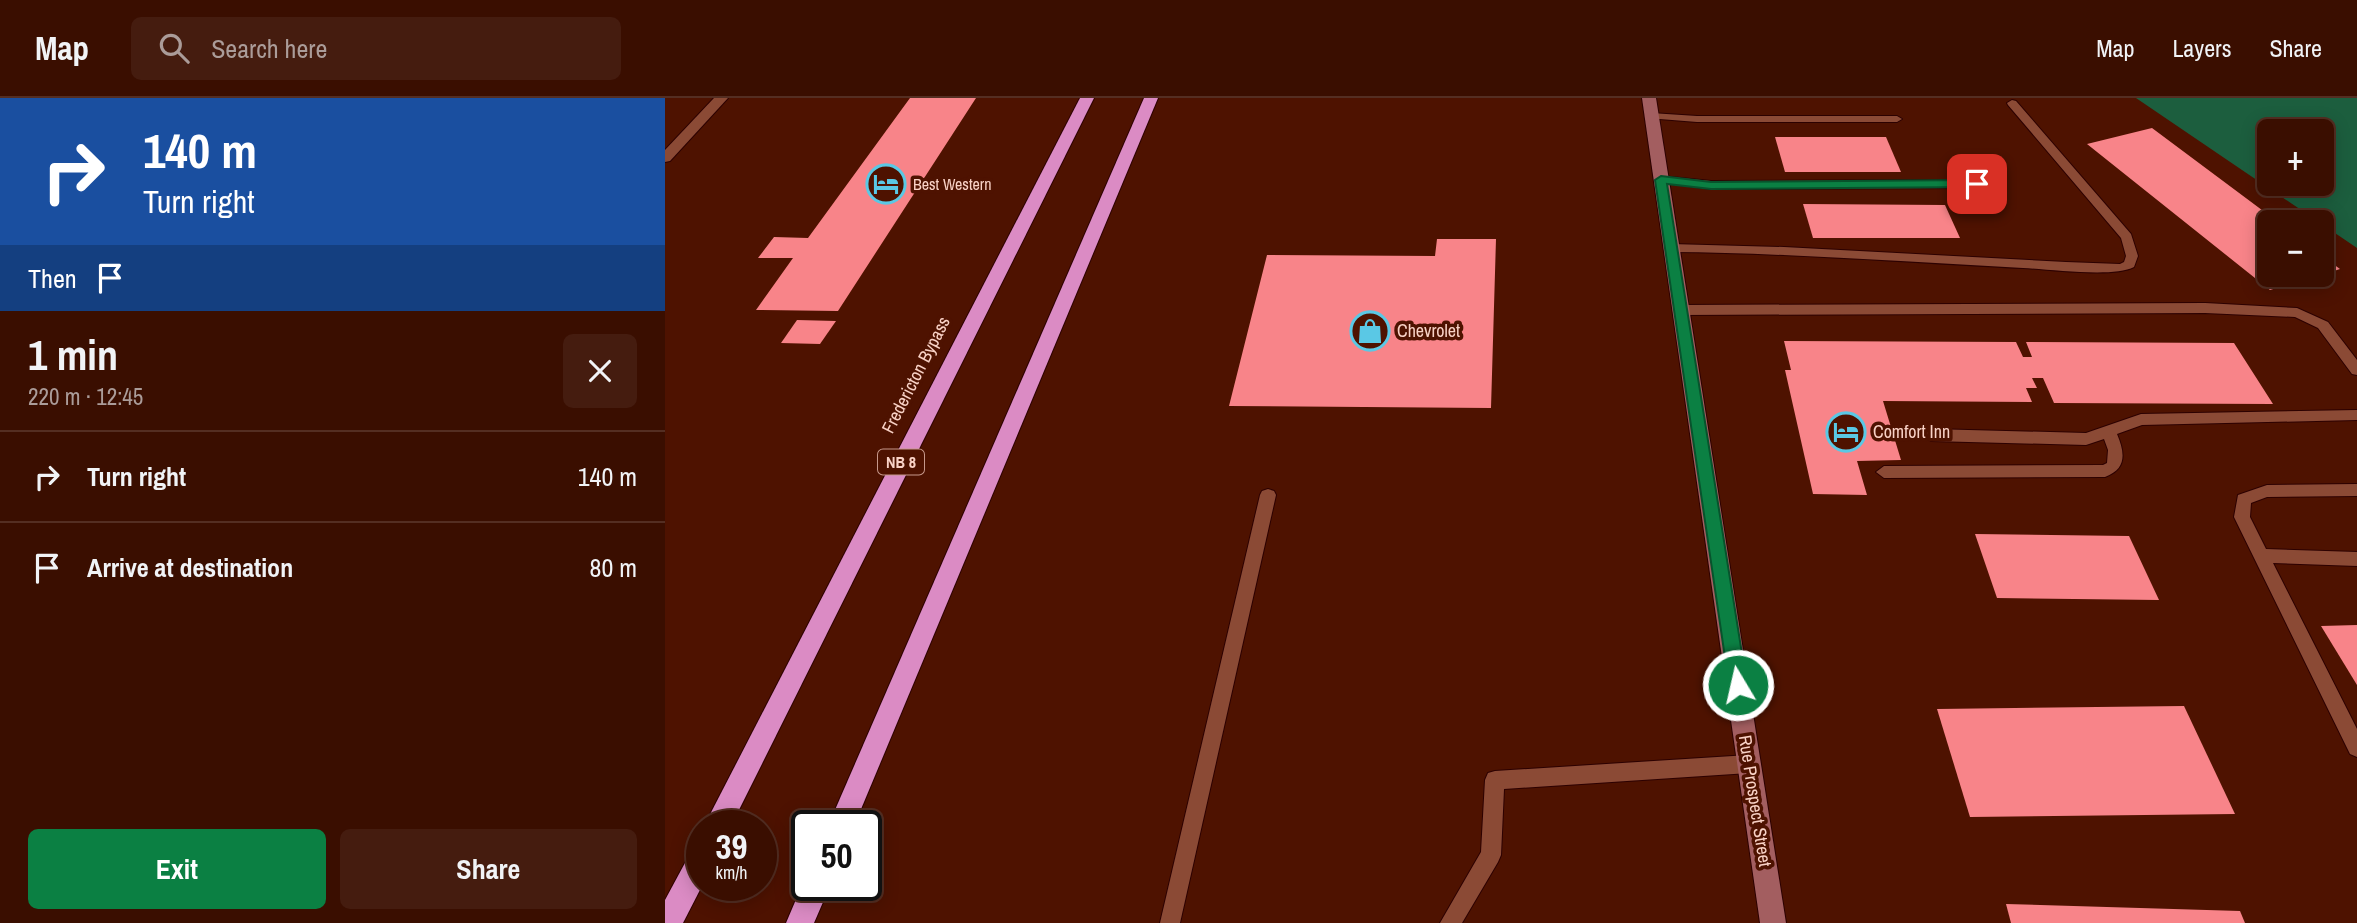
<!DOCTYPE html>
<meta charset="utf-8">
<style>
body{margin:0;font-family:"Archivo Narrow",sans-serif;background:#451c0f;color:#f1f3f6;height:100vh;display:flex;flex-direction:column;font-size:26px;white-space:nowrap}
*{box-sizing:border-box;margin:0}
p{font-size:23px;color:#ab9c99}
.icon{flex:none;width:38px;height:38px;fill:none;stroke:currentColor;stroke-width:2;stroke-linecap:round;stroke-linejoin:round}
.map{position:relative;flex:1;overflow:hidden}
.drawer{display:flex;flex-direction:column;background:#3a0e00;width:665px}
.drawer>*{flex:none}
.guide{background:#1a4fa0;color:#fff;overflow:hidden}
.buttons{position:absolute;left:1592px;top:21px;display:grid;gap:14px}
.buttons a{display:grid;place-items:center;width:77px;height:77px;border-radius:10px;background:#3a0e00;box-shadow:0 4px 18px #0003,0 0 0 2px #542e22;font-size:35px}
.speed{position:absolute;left:21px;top:712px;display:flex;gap:14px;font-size:35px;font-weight:700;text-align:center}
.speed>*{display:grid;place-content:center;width:91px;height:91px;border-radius:50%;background:#3a0e00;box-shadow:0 4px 18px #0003,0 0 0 2px #542e22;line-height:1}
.speed small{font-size:18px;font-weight:400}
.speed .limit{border:4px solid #111;border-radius:10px;background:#fff;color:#111}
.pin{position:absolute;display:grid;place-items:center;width:60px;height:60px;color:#fff;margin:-30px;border-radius:14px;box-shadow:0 4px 10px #0006}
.me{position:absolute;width:77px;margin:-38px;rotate:351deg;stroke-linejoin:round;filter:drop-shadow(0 0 5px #0008)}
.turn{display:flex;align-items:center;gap:24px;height:147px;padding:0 28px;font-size:32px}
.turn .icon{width:91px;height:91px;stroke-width:2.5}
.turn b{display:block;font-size:49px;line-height:60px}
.then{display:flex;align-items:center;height:66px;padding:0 28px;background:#0003;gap:14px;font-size:26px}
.round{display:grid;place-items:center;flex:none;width:74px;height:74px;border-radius:10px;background:#451c0f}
.overview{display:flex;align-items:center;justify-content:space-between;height:119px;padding:0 28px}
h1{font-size:42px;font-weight:700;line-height:52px}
.action{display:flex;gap:14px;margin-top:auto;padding:14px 28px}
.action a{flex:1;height:80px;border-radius:10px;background:#0b8043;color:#fff;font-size:28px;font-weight:700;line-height:80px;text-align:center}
.action a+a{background:#451c0f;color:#f1f3f6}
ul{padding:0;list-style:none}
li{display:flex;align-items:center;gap:21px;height:91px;padding:0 28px;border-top:2px solid #542e22}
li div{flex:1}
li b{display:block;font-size:26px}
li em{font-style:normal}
header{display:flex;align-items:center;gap:42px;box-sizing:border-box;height:98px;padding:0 35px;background:#3a0e00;border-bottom:2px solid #542e22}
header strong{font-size:33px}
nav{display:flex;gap:38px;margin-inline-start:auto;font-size:24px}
.search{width:490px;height:63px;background:#451c0f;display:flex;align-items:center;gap:18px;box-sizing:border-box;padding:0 24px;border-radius:10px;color:#ab9c99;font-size:26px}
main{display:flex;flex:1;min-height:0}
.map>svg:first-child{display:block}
.forest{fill:#1c5e3e;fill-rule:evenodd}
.building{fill:#f88489}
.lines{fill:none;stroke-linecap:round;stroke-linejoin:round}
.service-casing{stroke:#2c0100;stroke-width:2}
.tertiary-casing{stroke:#2c0100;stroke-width:2}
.secondary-casing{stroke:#2c0100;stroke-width:2}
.motorway-casing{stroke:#2c0100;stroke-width:2}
.service{fill:#8b4a35;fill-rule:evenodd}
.tertiary{fill:#8b4a35;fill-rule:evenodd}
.secondary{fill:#a35e60;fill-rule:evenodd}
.motorway{fill:#db8bc4;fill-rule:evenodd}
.route{fill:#0b8043;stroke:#07532c;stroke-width:2}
.labels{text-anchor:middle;stroke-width:7;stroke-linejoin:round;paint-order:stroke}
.far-poi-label{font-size:16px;fill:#f9d2c6;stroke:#4e1200;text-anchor:start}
.shield{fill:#4e1200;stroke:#c6988b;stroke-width:2}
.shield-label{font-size:16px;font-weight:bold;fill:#f9d2c6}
.poi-label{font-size:18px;fill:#f9d2c6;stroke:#4e1200;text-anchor:start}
.street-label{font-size:18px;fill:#f9d2c6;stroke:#4e1200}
</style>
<header>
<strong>Map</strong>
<div class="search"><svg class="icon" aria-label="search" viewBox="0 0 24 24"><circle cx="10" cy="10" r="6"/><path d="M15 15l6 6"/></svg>Search here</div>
<nav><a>Map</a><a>Layers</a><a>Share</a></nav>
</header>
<main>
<section class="drawer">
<div class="guide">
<div class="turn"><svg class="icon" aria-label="right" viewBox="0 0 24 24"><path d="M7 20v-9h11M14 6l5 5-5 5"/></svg><div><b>140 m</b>Turn right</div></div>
<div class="then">Then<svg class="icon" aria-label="arrive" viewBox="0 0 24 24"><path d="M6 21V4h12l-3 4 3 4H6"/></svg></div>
</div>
<div class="overview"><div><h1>1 min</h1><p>220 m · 12:45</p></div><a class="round"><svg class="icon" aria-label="close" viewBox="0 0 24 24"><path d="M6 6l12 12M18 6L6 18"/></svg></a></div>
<ul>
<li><svg class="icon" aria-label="right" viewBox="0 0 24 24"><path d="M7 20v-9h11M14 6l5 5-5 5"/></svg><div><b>Turn right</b></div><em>140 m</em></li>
<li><svg class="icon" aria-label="arrive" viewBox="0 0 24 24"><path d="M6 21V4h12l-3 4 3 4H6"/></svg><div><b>Arrive at destination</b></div><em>80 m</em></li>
</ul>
<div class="action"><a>Exit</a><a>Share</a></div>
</section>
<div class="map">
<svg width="1692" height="825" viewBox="0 0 1692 825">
<rect width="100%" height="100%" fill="#4e1200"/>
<path class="forest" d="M1471 0H1692V150ZM1605 33H1657V86H1605Z"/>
<g class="building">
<polygon points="245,0 311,0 173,213 91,212 128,160 93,160 109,139 143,140"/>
<polygon points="1487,30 1613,124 1605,124 1605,177 1654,177 1605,192 1422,46"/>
<polygon points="1110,39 1221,39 1236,74 1120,74"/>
<polygon points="1138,106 1280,107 1295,140 1148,140"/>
<polygon points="772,141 831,141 826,310 564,308 602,157 770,158"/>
<polygon points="1657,158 1675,171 1657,177"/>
<polygon points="132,222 171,223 155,246 116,245"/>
<polygon points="1119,243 1351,244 1358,259 1367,259 1361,244 1569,245 1608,306 1389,305 1378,280 1367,280 1372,290 1361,290 1367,304 1218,303 1236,362 1192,363 1202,397 1148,396 1120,272 1126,272"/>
<polygon points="1310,436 1464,438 1494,502 1332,500"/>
<polygon points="1692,527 1692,587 1656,528"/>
<polygon points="1519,608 1570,716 1305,719 1272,611"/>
<polygon points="1341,806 1575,813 1580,825 1346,825"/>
</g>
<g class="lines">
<g class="service-casing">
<g id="service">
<path d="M1347 2 1351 3 1466 136 1473 158 1469 169C1448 180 1385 171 1358 170 1241 164 1124 155 1006 154L1000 150 1006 146 1119 149 1401 164 1455 166 1459 164 1461 158 1456 140 1343 7 1342 5Z"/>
<polygon points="986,15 1032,18 1232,18 1237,21 1232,24 1032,24 982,20 982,16"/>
<polygon points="996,78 1046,83 1312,82 1318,86 1312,90 1046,91 992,84 990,82"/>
<polygon points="1540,205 1632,210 1663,224 1692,262 1692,277 1687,276 1653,230 1630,219 1540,215 1016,217 1009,212 1016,207"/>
<path d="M1692 312V322L1477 327 1452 336C1460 355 1462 371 1440 379L1219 380 1211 374 1219 368 1438 367 1442 365 1443 352 1439 341 1421 347 1266 343 1259 337 1266 331 1421 335 1476 316Z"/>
<polygon points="1692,386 1692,398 1602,399 1586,405 1585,419 1601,451 1692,454 1692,468 1608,465 1692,631 1692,659 1685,656 1569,419 1573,397 1602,387"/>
<polygon points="603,391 609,393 611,397 515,825 495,825 595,397 597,393"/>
<polygon points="1084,657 1091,660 1093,666 1091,672 1084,675 839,691 836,757 833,764 797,825 775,825 816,754 820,682 823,675 830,673"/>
</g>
</g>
<g class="tertiary-casing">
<polygon id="tertiary" points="49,0 63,0 5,63 0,64 0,52"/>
</g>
<g class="secondary-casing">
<polygon id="secondary" points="977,0 991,0 1121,825 1095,825"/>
</g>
<g class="motorway-casing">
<g id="motorway">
<polygon points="415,0 429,0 66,728 39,728"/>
<polygon points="479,0 493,0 189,728 163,728"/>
<polygon points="37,746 37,788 18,825 0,825 0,802 28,750"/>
<polygon points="141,778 142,788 165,788 149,825 121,825"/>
</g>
</g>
<use href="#service" class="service"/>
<use href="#tertiary" class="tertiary"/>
<use href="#secondary" class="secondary"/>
<use href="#motorway" class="motorway"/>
</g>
<polygon class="route" points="996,78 1046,84 1312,82 1318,86 1312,89 1046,91 1002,86 1082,587 1079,593 1073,595 1066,593 1064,587 990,82"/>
<defs>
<g id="hotel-ring" transform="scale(2.0125)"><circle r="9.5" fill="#4e1200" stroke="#5ac8e5" stroke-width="1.5"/><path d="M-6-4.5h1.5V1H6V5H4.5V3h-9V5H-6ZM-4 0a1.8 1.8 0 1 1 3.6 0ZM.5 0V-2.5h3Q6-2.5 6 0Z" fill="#5ac8e5"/></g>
<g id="shop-ring" transform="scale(2.0125)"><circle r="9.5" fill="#4e1200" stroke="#5ac8e5" stroke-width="1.5"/><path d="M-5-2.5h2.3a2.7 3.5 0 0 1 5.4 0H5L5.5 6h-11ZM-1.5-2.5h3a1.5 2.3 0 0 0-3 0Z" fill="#5ac8e5"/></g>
</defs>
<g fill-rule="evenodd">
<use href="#hotel-ring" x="221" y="86"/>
<use href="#shop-ring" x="705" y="233"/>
<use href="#hotel-ring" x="1181" y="334"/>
</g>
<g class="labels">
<g class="far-poi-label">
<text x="248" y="92">Best Western</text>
</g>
<rect class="shield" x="213" y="351.5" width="46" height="25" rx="5"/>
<g class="shield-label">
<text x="236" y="370">NB 8</text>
</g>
<g class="poi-label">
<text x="732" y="239">Chevrolet</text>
<text x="1208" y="340">Comfort Inn</text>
</g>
<g class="street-label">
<text transform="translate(251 277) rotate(-63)" y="6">Fredericton Bypass</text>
<text transform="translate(1090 703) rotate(81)" y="6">Rue Prospect Street</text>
</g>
</g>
</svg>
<div class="buttons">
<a>+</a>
<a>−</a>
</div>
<div class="speed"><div>39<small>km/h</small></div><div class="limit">50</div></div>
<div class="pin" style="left:1312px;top:86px;background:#d93025"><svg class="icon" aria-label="arrive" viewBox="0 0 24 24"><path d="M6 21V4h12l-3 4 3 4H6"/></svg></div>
<svg class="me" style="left:1073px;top:587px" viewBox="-20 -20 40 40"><circle r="17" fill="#0b8043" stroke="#fff" stroke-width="3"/><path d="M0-11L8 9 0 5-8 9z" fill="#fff"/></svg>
</div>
</main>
